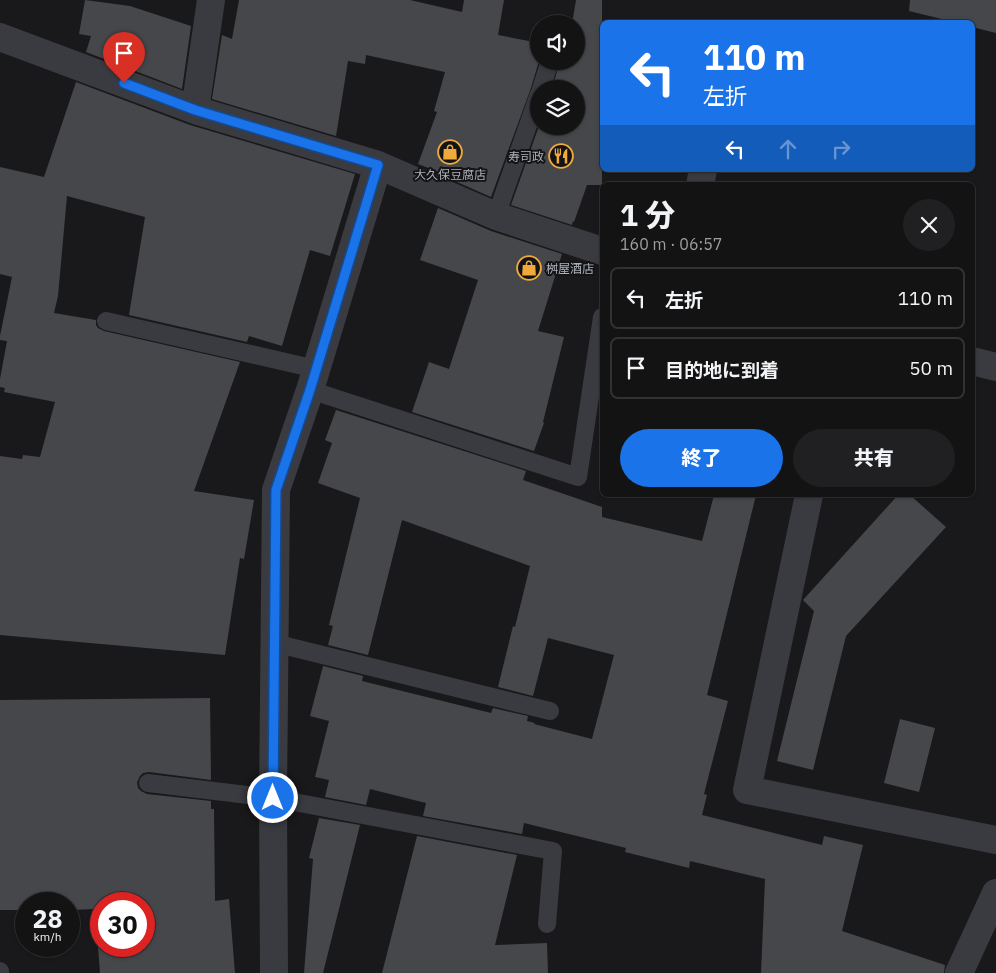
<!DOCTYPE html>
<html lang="ja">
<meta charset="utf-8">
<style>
body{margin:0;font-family:"IBM Plex Sans","Noto Sans JP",sans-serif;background:#202022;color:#f1f3f6;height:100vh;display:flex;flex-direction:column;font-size:19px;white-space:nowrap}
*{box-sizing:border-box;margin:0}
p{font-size:16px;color:#9d9ea0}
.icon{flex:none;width:28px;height:28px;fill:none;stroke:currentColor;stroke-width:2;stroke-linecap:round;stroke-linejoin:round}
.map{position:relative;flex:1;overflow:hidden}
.details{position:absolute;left:600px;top:182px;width:375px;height:315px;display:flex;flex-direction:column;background:#131314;border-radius:8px;box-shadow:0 1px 4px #0004,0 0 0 1px #323234}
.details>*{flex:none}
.banner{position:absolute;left:600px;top:20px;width:375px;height:152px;border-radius:8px;box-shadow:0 1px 4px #0004,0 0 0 1px #323234;background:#1a73e8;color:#fff;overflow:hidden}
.controls{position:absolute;left:530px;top:15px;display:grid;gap:10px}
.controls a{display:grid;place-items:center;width:55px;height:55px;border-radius:50%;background:#131314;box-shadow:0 1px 4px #0004,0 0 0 1px #323234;font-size:25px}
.speed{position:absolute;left:15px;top:892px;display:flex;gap:10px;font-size:25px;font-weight:700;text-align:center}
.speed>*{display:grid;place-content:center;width:65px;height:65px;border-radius:50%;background:#131314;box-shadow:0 1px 4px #0004,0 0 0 1px #323234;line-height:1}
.speed small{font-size:12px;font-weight:400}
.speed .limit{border:8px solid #d22;background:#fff;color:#111}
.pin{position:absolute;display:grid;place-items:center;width:42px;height:42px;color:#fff;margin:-51px -21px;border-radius:50% 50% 50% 0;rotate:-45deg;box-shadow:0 0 5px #0007}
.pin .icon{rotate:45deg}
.me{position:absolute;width:55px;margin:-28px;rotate:0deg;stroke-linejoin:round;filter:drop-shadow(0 0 4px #0008)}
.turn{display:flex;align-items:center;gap:18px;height:105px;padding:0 20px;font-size:22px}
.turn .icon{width:65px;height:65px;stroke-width:2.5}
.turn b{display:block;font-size:35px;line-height:42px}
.lanes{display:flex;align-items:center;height:48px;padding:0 20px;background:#0003;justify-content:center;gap:25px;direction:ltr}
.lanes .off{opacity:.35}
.round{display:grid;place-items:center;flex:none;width:52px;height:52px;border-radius:26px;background:#202022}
.headline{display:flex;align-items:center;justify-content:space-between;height:85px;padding:0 20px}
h1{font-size:30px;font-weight:800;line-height:38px}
.button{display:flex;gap:10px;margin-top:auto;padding:10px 20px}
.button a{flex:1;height:58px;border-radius:30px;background:#1a73e8;color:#fff;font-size:20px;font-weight:800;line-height:58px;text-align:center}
.button a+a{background:#202022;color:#f1f3f6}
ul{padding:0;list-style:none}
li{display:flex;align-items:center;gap:15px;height:62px;margin:0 10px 8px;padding:0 10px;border:2px solid #323234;border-radius:8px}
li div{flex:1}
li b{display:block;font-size:19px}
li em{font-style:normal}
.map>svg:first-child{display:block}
.building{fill:#46474b;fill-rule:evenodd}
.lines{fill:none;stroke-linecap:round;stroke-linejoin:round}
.service{stroke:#3a3b40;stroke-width:18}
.minor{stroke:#3a3b40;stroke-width:28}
.route-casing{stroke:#114b97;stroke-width:12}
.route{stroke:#1a73e8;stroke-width:9}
.labels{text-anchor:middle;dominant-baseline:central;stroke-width:4;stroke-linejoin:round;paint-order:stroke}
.poi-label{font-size:12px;fill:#acb1bb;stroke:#141416;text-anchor:end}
</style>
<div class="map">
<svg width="996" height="973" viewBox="0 0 996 973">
<rect width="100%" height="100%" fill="#19191b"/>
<!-- building -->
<path class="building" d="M 85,0 L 130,6 L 191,26 L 182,89 L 86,52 L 91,36 L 79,34 Z
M 239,0 L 410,0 L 462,12 L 464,0 L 504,0 L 498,35 L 539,43 L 539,61 L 531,88 L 491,197 L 448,178 L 449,176 L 418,164 L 437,112 L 434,111 L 445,72 L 366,55 L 365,64 L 348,61 L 336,136 L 212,99 L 222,35 L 232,39 Z
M 576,0 L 602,0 L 602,185 L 587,185 L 574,222 L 573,221 L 572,225 L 511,205 L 539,126 L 576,126 L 576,89 L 552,89 L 560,61 L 576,61 L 576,24 L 572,24 Z
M 910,0 L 996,0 L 996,33 L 972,27 L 972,22 L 954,22 L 909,11 Z
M 76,82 L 190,125 L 355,174 L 330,256 L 310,250 L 282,346 L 249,336 L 247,342 L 129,315 L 145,217 L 67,196 L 58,296 L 54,313 L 96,320 L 96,325 L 98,328 L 104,331 L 240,362 L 194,491 L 254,500 L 244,559 L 240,558 L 225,655 L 0,635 L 0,456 L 22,459 L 23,455 L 40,457 L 55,402 L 4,392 L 5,388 L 0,387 L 0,379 L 7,341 L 0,340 L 0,336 L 12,277 L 0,274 L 0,167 L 44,177 Z
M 438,208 L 491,231 L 562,254 L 538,331 L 564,337 L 543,422 L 544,423 L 534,451 L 412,412 L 429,362 L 449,369 L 478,280 L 420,260 Z
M 336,410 L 526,471 L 523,480 L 602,507 L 602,517 L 702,541 L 714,495 L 756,495 L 707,695 L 728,701 L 704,794 L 707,795 L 702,815 L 822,845 L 824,836 L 863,845 L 842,931 L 945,965 L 944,973 L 761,973 L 765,879 L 690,861 L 689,868 L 625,852 L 626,848 L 524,823 L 522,834 L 423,816 L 426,803 L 370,789 L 366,805 L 325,797 L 329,780 L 315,777 L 329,721 L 310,716 L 323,666 L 363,676 L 362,681 L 491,713 L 493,708 L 528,716 L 527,721 L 535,723 L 534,724 L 592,739 L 614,655 L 548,638 L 533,696 L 498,687 L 513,626 L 515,627 L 530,566 L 402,520 L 368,655 L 328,645 L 333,626 L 329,625 L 360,498 L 318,483 L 332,443 L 325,440 Z
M 898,495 L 910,495 L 946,527 L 846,636 L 813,770 L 777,761 L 814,611 L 803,600 Z
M 210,698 L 211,780 L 149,772 L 143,773 L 140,776 L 137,782 L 138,788 L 141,791 L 147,794 L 211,801 L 211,809 L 214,809 L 215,901 L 229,899 L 235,973 L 100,973 L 95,909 L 69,910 L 69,904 L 26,904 L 26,910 L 0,910 L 0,700 ZM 101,904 L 144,904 L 144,946 L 101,946 Z
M 900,719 L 935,728 L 919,792 L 884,783 Z
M 319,818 L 360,825 L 323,973 L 304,973 L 313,859 L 309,858 Z
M 417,836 L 517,855 L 495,945 L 547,943 L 548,973 L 382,973 Z"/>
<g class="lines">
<!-- service -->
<path class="service" d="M 541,89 L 550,61
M 496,216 L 539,94
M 106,321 L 316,369
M 310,390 L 578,477 L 602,317
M 274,643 L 550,711
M 148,783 L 273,798 L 553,851 L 547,924
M 0,971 L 0,973"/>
<!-- minor -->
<path class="minor" d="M 0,37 L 195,110 L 378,165 L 496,216 L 602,251
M 195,110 L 211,0
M 700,185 L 703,170
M 972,361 L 996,367
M 809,495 L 747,790 L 996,840
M 274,973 L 273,798 L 276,490 L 310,390 L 378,165
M 959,973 L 996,893"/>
</g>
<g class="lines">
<!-- route casing -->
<g class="route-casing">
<path id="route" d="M 124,83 L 195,110 L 378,165 L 310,390 L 276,490 L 273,798"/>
</g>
<!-- route -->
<use href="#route" class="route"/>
</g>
<!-- icons -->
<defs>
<g id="shop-ring" transform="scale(1.25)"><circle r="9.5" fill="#141416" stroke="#f0aa3c" stroke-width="1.5"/><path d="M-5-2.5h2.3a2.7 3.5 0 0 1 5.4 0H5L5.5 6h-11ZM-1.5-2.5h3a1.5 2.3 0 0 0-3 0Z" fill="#f0aa3c"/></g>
<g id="restaurant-ring" transform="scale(1.25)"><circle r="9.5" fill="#141416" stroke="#f0aa3c" stroke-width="1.5"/><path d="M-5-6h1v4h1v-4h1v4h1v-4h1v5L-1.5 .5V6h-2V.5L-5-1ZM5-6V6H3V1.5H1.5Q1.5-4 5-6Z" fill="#f0aa3c"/></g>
</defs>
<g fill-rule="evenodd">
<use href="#shop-ring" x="450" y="152"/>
<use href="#restaurant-ring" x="561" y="156"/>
<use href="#shop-ring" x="529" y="268"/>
</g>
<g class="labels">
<!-- poi labels -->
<g class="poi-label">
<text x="544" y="156">寿司政</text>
<text x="450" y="174" text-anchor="middle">大久保豆腐店</text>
<text x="546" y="268" text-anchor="start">桝屋酒店</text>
</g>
</g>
</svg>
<div class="controls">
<a><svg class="icon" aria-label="sound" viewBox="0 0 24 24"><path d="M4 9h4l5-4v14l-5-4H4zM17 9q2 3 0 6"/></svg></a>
<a><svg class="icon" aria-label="layers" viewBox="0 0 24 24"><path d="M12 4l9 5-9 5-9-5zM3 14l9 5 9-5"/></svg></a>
</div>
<div class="speed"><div>28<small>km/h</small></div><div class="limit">30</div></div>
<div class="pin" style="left:124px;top:83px;background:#d93025"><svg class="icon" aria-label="arrive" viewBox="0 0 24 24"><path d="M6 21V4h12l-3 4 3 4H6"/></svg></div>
<svg class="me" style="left:273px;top:798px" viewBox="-20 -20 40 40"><circle r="17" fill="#1a73e8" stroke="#fff" stroke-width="3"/><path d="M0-11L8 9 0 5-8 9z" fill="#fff"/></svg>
<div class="banner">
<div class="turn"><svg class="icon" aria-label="left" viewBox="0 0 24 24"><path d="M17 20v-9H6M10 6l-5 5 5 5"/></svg><div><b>110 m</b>左折</div></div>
<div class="lanes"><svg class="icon" aria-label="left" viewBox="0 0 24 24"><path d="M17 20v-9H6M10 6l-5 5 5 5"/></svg><svg class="icon off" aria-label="ahead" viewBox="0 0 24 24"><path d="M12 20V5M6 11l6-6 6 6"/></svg><svg class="icon off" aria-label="right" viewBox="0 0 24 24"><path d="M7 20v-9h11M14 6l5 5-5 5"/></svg></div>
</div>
<section class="details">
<div class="headline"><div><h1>1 分</h1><p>160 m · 06:57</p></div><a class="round"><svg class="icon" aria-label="close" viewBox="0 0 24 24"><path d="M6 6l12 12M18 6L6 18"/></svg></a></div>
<ul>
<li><svg class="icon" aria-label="left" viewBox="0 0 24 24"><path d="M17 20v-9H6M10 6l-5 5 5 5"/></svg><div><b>左折</b></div><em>110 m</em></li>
<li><svg class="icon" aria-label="arrive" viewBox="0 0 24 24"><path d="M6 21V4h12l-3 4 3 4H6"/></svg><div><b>目的地に到着</b></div><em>50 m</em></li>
</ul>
<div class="button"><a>終了</a><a>共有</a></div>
</section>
</div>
